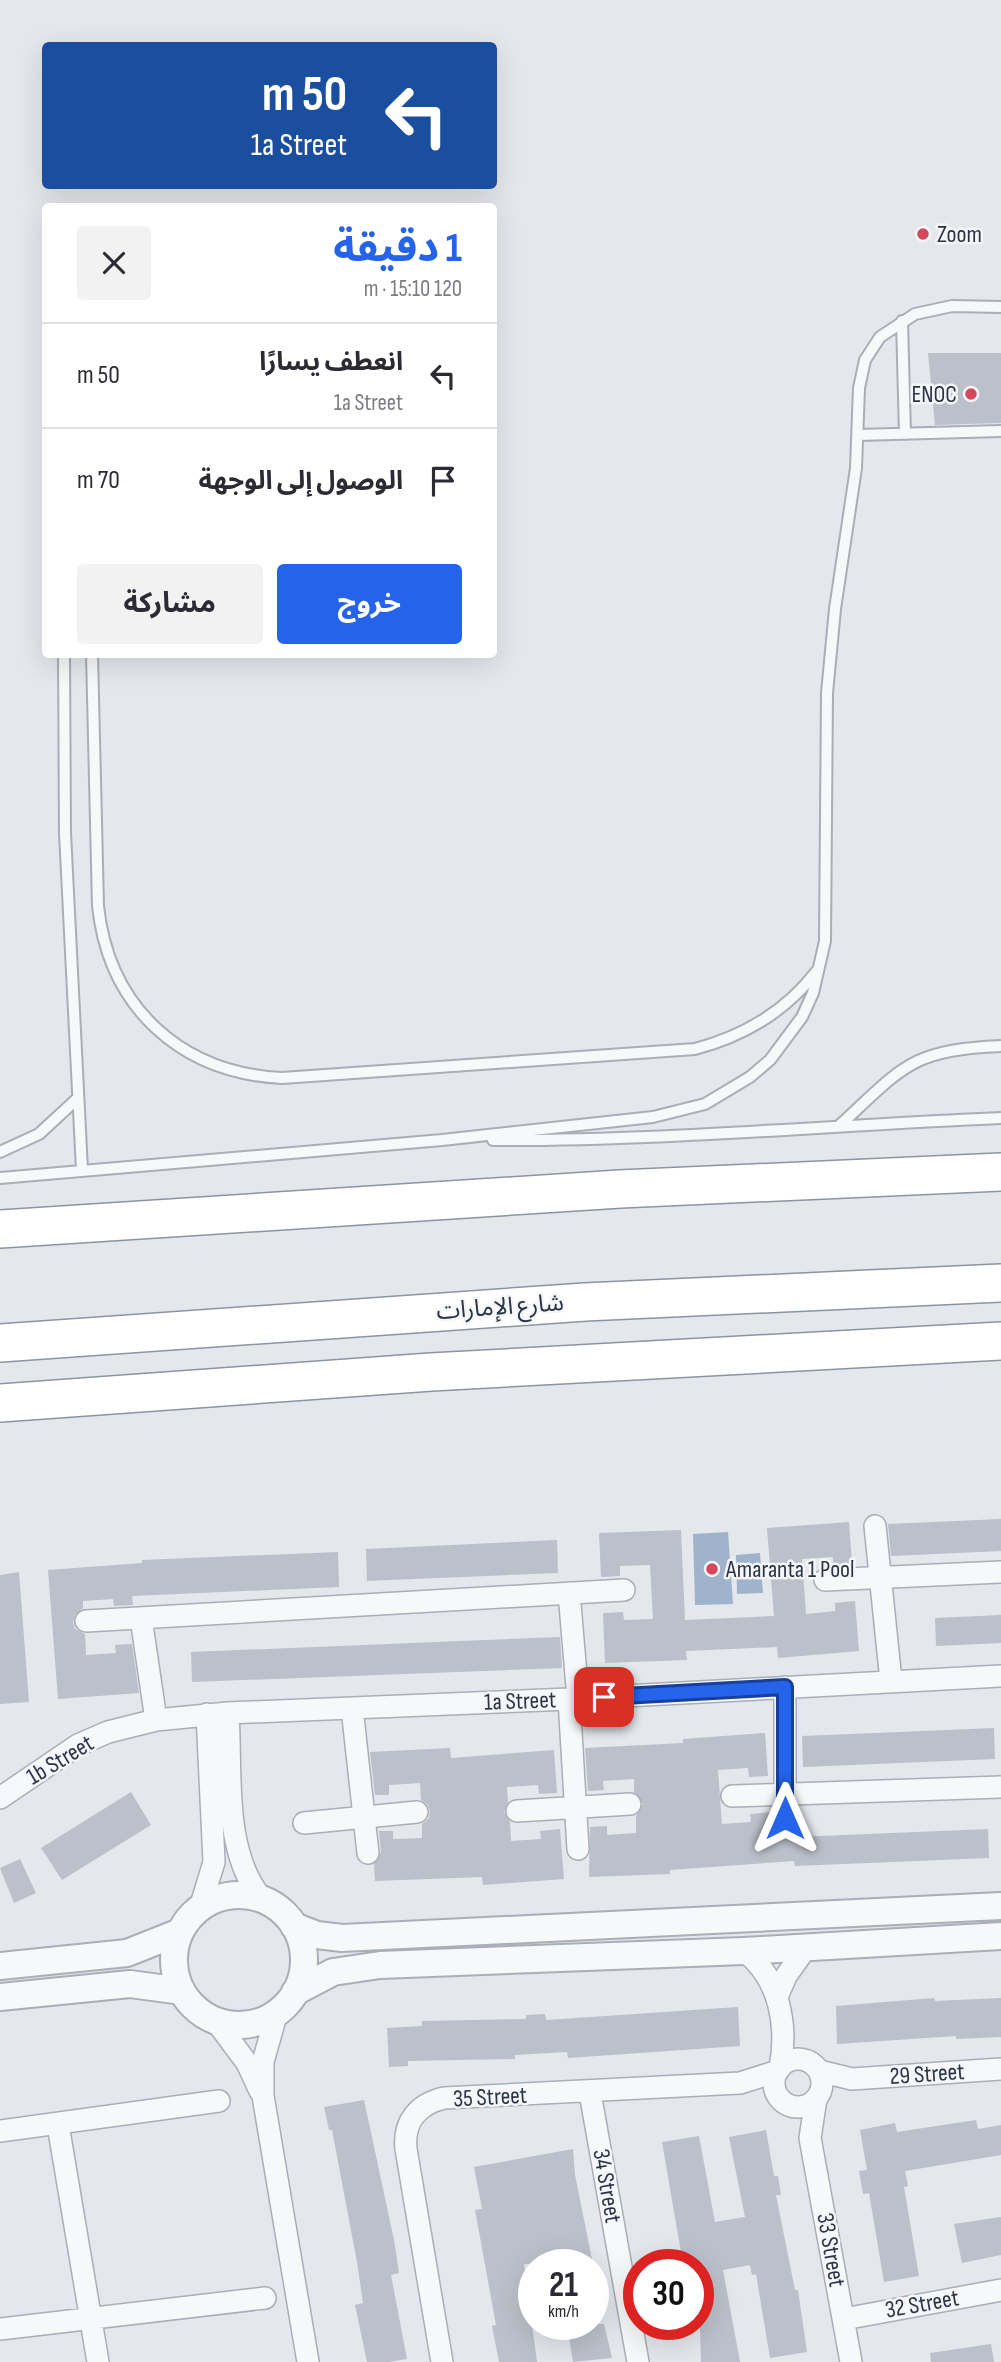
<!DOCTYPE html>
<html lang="ar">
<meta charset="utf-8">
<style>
body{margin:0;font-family:"Sofia Sans Condensed","Noto Sans Arabic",sans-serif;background:#f2f2f3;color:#2b2b33;direction:rtl;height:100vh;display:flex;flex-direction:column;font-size:26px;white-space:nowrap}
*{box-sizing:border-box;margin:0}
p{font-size:23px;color:#7c7c81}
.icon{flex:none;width:38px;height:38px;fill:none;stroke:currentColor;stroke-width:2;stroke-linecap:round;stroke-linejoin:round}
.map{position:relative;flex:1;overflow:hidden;direction:ltr}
.panel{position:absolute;left:42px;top:203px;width:455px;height:455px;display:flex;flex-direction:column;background:#fff;border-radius:7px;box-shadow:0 7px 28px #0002;direction:rtl}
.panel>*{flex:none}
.guide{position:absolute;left:42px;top:42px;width:455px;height:147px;border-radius:7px;box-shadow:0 7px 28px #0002;direction:rtl;background:#1a4fa0;color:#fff;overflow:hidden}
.speed{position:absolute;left:518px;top:2249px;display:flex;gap:14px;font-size:35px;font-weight:700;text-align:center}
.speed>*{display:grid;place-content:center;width:91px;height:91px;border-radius:50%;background:#fff;box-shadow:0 7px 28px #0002;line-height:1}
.speed small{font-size:18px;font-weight:400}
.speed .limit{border:10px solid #d22;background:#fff;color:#111}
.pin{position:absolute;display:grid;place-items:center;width:60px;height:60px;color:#fff;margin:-30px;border-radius:14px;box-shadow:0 4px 10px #0006}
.me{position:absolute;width:77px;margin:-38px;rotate:0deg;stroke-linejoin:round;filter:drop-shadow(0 0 5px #0008)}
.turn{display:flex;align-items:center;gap:24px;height:147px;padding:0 35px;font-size:32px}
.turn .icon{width:91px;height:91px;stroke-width:2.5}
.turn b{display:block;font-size:49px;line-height:60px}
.round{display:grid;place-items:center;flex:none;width:74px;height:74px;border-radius:7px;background:#f2f2f3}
.head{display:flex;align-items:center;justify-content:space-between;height:119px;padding:0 35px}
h1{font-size:42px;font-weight:700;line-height:52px;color:#2563eb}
.action{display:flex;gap:14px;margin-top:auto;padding:14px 35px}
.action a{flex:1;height:80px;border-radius:7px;background:#2563eb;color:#fff;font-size:28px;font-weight:700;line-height:80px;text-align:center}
.action a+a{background:#f2f2f3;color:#2b2b33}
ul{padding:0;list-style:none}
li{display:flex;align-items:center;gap:21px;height:105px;padding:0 35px;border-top:2px solid #e1e1e2}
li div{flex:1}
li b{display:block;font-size:26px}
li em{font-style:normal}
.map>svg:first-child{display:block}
.water{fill:#9fb4cc}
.building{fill:#bbc0ca}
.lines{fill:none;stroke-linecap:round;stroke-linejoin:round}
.service-casing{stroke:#a9aeb7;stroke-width:14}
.minor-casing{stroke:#a9aeb7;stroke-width:24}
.tertiary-casing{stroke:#a9aeb7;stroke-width:30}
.motorway-casing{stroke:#8b94a3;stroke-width:40}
.service{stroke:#f7f8fa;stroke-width:10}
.minor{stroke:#f7f8fa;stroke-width:21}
.tertiary{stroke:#f7f8fa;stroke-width:26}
.motorway{stroke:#fff;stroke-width:37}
.route-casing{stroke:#184099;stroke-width:18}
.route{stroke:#2563eb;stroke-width:12}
.poi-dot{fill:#d1495b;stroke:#f4f6f9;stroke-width:2.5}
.labels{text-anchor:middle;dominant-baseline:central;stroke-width:5;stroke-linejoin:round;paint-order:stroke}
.poi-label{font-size:24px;fill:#2b3445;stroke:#f4f6f9;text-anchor:start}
.street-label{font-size:24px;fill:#2b3445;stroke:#f4f6f9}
</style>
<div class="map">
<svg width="1001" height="2362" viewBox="0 0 1001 2362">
<rect width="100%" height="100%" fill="#e4e7ec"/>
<!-- water -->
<path class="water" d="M 728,1532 L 733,1604 L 695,1605 L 693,1534 Z
M 760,1553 L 763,1593 L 737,1594 L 736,1555 Z"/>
<!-- building -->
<path class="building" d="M 928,353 L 1001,353 L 1001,423 L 935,425 Z
M 1001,1519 L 1001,1551 L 891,1556 L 888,1524 Z
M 849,1522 L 852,1565 L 833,1566 L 833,1557 L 802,1559 L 806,1614 L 835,1611 L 835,1603 L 855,1601 L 859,1651 L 778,1658 L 777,1647 L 686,1651 L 687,1660 L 605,1663 L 603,1613 L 623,1612 L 624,1620 L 653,1619 L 650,1565 L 620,1566 L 620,1576 L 601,1577 L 599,1533 L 681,1530 L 685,1620 L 774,1616 L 767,1528 Z
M 557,1540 L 558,1573 L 367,1581 L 366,1549 Z
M 338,1552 L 339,1587 L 132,1596 L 133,1605 L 114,1606 L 113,1599 L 83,1601 L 83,1608 L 75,1615 L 73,1622 L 75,1629 L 85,1634 L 86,1655 L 116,1653 L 115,1645 L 132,1644 L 139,1693 L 58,1699 L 48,1570 L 142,1563 L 142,1560 Z
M 19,1572 L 29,1702 L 0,1704 L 0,1575 Z
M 1001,1615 L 1001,1643 L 936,1646 L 935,1618 Z
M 560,1637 L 562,1668 L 192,1682 L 191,1652 Z
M 994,1728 L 995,1759 L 803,1767 L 802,1736 Z
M 765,1733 L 768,1776 L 749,1777 L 748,1768 L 718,1770 L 722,1824 L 751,1822 L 750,1814 L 771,1812 L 773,1838 L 988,1829 L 989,1858 L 795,1866 L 794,1861 L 670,1870 L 670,1874 L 589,1877 L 590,1827 L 607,1826 L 607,1835 L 636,1833 L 636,1816 L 643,1804 L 634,1792 L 634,1779 L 603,1781 L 604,1790 L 588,1791 L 585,1748 L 683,1743 L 683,1739 Z
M 450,1748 L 451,1758 L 554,1750 L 557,1793 L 539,1794 L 538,1785 L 507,1787 L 508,1802 L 504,1812 L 510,1822 L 511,1841 L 541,1839 L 540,1831 L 560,1829 L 564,1879 L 483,1885 L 482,1877 L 375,1881 L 374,1864 L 381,1852 L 379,1831 L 393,1831 L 393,1839 L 422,1838 L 422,1824 L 429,1818 L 430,1811 L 427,1804 L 421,1800 L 420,1783 L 389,1785 L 389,1795 L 375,1795 L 370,1752 Z
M 131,1792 L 151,1825 L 62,1880 L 41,1848 Z
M 20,1859 L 36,1893 L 14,1903 L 0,1868 Z
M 934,1998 L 935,2001 L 1001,1998 L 1001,2037 L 956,2039 L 956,2036 L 837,2044 L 836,2006 Z
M 738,2007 L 740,2046 L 568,2058 L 567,2052 L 515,2055 L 515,2059 L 408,2061 L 408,2066 L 389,2067 L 387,2028 L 422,2026 L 422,2021 L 526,2019 L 526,2015 L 545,2014 L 546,2020 Z
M 364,2100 L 394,2240 L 399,2273 L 391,2275 L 407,2359 L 388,2362 L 367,2362 L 355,2305 L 363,2303 L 357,2262 L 332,2130 L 329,2130 L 324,2107 Z
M 976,2120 L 978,2129 L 1001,2125 L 1001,2155 L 905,2171 L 908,2186 L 904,2187 L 919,2276 L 884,2282 L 869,2193 L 863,2194 L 859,2171 L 867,2170 L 860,2130 L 895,2123 L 897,2132 Z
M 766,2130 L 774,2176 L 778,2176 L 781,2195 L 776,2195 L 795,2290 L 798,2290 L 807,2352 L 770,2358 L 756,2274 L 752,2275 L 750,2265 L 723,2270 L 740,2362 L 701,2362 L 698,2264 L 683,2264 L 662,2142 L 699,2136 L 715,2222 L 745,2217 L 729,2137 Z
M 573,2149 L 575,2175 L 593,2264 L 524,2264 L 537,2362 L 499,2362 L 492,2326 L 496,2325 L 475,2210 L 482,2209 L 474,2167 Z
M 1001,2217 L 1001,2255 L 962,2263 L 954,2224 Z
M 567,2324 L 604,2324 L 612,2358 L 573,2362 Z
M 991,2344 L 994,2362 L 931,2362 L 930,2353 Z"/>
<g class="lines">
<!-- service casing -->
<g class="service-casing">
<path id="service" d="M 902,321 L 905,434
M 858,435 L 1001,431
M 64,654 L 65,833 L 82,1170
M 92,654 L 98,906 C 109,1008 181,1073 282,1078 L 695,1049 C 744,1036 785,1012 816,972
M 840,1125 C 904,1066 911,1050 1001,1046
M 493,1140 C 663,1141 832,1125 1001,1118
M 0,1152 L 39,1134 L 78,1098
M 0,1178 L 442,1140 L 653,1117 L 705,1104 L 750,1077 L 770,1060 L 802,1017 L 813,993 L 825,941 L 827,693 L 835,609 L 856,468 L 859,388 L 865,360 L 880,337 L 915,314 L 952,306 L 1001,307"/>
</g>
<!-- minor casing -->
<g class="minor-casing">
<path id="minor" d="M 875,1526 L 891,1681
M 825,1580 L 1001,1572
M 569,1593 L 578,1698
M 141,1618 L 156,1720
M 86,1621 L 624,1590
M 569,1699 L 578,1849
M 352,1708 L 368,1853
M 228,1713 C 232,1772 222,1853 263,1900
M 732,1796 L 1001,1787
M 0,1798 L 78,1745 L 108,1732 L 156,1720 L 228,1713 L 569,1699 L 1001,1676
M 517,1811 L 630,1804
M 785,1818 L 785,1687
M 304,1823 L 417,1812
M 200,1908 L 214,1862 L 207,1714
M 744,1951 C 780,1978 788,2026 780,2068
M 777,1997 L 786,1976 L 806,1948
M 277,2012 L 263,2062 L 263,2096 L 308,2362
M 215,2020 L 247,2063 L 260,2091
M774 2083a24 24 0 1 1 48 0a24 24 0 1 1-48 0Z
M 819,2071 L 852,2079 L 1001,2069
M 590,2093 L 638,2362
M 816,2099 L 810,2138 L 851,2362
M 58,2125 L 98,2362
M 0,2131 L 219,2101
M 844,2319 L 1001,2290
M 0,2329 L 265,2298
M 442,2362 L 406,2149 C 403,2122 418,2104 444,2098 L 740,2083 L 778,2071"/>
</g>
<!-- tertiary casing -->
<g class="tertiary-casing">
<path id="tertiary" d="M174 1960a65 65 0 1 1 130 0a65 65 0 1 1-130 0Z
M 294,1926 L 317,1935 L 342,1938 L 1001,1906
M 0,1966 L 127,1953 L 180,1932
M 295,1992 L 333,1972 L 380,1965 L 744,1951 L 1001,1936
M 0,1997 L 130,1984 L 182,1991"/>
</g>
<!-- motorway casing -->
<g class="motorway-casing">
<path id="motorway" d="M 0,1229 L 620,1189 L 1001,1172
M 0,1343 L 585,1302 L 1001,1283
M 0,1403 L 431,1372 L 1001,1341"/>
</g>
<!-- service -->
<use href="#service" class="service"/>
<!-- minor -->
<use href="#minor" class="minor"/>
<!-- tertiary -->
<use href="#tertiary" class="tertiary"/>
<!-- motorway -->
<use href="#motorway" class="motorway"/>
</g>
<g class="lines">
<!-- route casing -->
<g class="route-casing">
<path id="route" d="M 604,1697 L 785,1687 L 785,1818"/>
</g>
<!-- route -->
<use href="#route" class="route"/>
</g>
<!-- markers -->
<g class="poi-dot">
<circle cx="923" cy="234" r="7"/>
<circle cx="971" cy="394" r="7"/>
<circle cx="712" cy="1569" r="7"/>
</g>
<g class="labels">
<!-- poi labels -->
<g class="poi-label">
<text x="937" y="234">Zoom</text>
<text x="957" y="394" text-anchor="end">ENOC</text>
<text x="726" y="1569">Amaranta 1 Pool</text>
</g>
<!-- street labels -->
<g class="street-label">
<text transform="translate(500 1307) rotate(-4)">شارع الإمارات</text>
<text transform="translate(520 1701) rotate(-2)">1a Street</text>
<text transform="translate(60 1760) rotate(-31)">1b Street</text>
<text transform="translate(927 2074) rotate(-4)">29 Street</text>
<text transform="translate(490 2097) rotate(-3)">35 Street</text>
<text transform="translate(607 2186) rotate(80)">34 Street</text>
<text transform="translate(831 2250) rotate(80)">33 Street</text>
<text transform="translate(922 2304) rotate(-10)">32 Street</text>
</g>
</g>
</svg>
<div class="speed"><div>21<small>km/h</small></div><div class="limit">30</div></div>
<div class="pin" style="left:604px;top:1697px;background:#d93025"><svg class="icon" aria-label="arrive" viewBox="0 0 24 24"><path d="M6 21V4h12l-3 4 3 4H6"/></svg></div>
<svg class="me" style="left:785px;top:1818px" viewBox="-20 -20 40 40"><path d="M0-17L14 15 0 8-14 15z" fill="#2563eb" stroke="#fff" stroke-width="4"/></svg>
<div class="guide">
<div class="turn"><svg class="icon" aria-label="left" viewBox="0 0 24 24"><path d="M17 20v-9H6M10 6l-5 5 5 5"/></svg><div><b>50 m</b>1a Street</div></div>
</div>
<section class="panel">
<div class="head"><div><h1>1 دقيقة</h1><p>120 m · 15:10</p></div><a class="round"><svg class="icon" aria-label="close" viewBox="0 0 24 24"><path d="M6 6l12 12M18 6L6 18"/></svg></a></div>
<ul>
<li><svg class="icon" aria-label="left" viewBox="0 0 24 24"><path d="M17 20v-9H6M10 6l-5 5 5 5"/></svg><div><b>انعطف يسارًا</b><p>1a Street</p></div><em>50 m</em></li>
<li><svg class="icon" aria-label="arrive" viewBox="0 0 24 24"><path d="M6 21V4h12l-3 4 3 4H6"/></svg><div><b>الوصول إلى الوجهة</b></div><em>70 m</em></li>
</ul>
<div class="action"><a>خروج</a><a>مشاركة</a></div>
</section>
</div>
